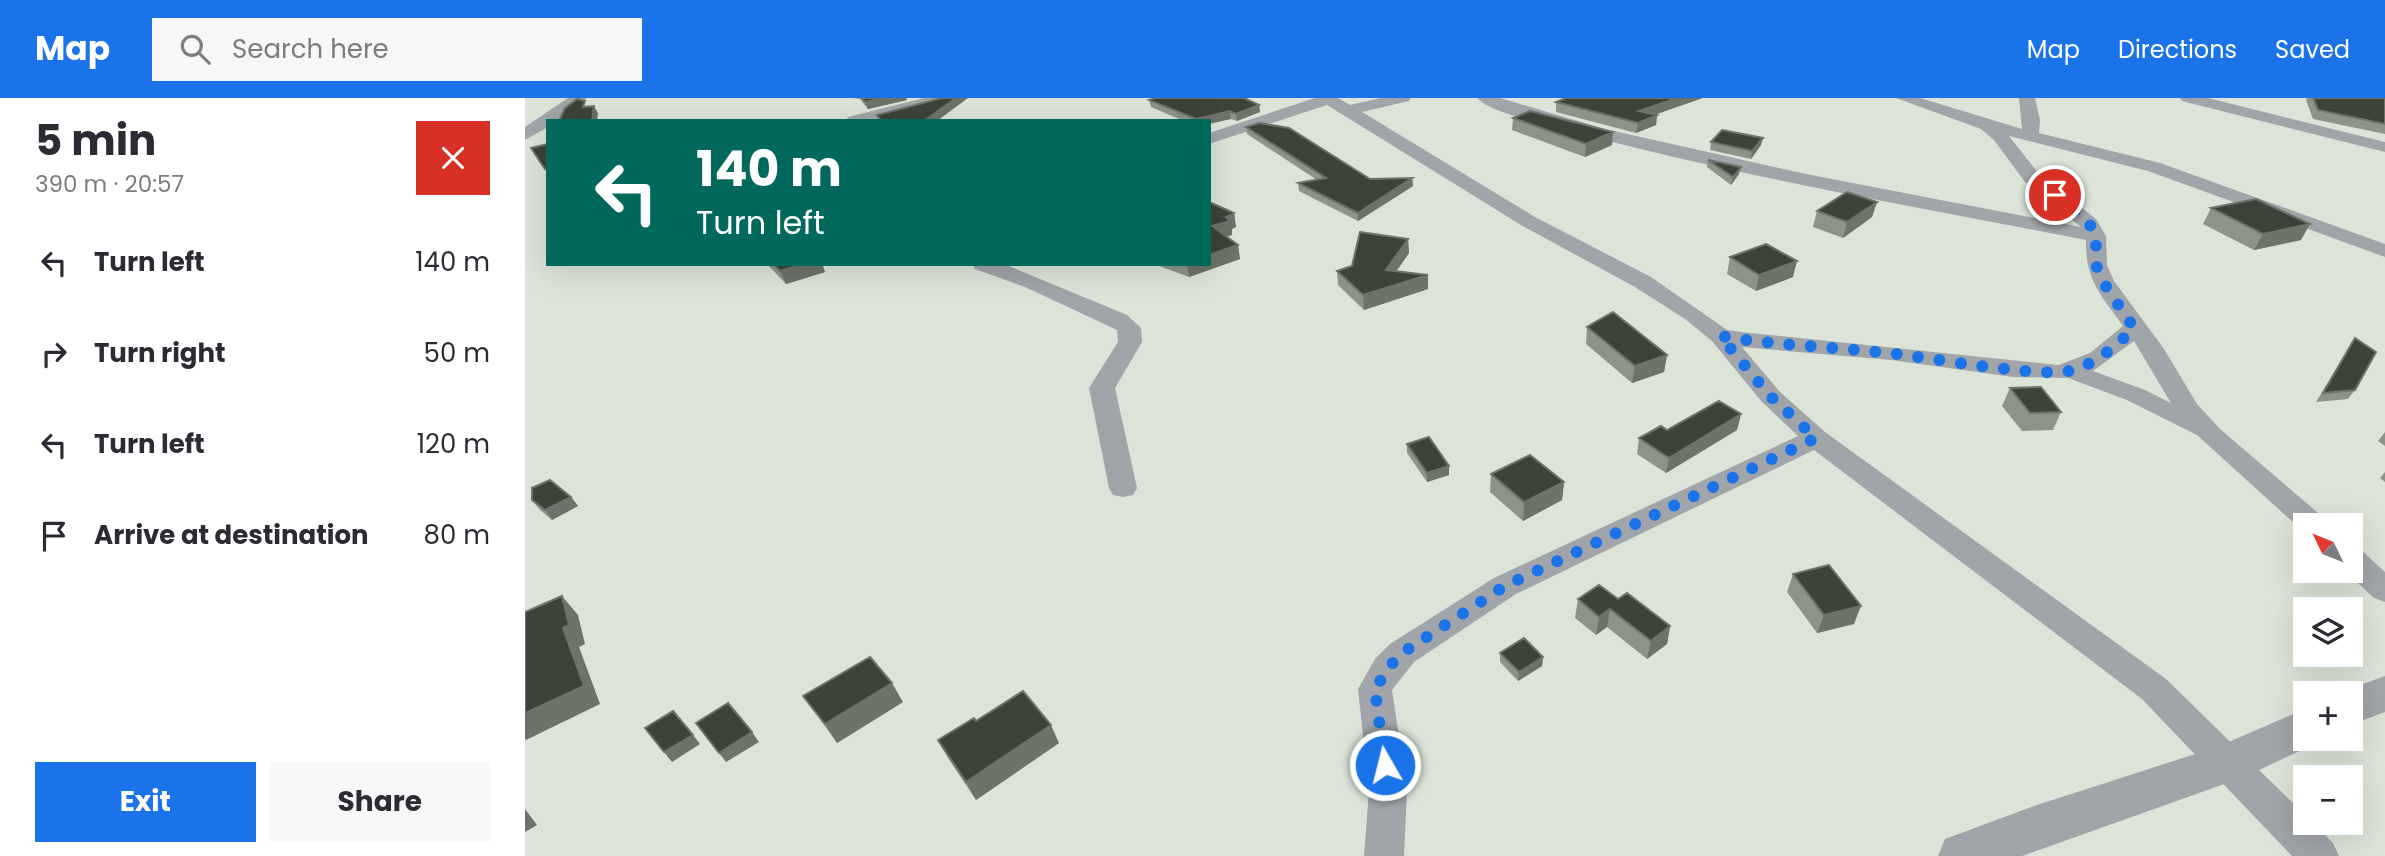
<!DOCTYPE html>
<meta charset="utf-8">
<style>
body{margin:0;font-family:Poppins,sans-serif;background:#f7f7f7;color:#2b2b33;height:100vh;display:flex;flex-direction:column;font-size:26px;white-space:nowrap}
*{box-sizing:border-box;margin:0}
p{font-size:23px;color:#7c7c81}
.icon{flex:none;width:38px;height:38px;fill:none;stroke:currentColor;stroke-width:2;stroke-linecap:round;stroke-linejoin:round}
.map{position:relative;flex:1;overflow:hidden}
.details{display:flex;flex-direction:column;background:#fff;width:525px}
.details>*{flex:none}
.hud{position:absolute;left:21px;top:21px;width:665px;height:147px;border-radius:0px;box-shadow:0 7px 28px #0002;background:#00695c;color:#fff;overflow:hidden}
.needle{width:46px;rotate:313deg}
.controls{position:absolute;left:1768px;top:415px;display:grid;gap:14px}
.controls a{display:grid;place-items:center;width:70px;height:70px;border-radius:0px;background:#fff;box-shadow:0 7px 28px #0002;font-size:35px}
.pin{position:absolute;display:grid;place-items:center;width:60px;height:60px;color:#fff;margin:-30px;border:4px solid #fff;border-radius:50%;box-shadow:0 2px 7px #0007}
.me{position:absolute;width:77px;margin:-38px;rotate:352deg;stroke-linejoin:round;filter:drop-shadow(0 0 5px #0008)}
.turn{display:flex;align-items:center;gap:24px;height:147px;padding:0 35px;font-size:32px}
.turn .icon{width:91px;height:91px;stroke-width:2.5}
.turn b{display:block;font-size:49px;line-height:60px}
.round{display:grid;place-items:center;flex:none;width:74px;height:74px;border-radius:0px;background:#f7f7f7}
.summary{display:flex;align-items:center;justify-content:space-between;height:119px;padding:0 35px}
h1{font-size:42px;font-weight:700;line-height:52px}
.action{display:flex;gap:14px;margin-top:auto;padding:14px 35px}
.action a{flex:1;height:80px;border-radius:0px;background:#1a73e8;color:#fff;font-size:28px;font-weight:700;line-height:80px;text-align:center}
.action a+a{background:#f7f7f7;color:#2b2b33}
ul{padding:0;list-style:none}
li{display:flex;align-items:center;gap:21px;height:91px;padding:0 35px}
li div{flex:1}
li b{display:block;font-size:26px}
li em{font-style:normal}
header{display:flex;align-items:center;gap:42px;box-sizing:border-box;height:98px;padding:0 35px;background:#1a73e8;color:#fff}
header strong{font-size:33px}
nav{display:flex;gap:38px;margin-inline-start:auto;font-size:24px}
.search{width:490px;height:63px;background:#f7f7f7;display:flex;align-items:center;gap:18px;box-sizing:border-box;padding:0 24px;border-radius:0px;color:#7c7c81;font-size:26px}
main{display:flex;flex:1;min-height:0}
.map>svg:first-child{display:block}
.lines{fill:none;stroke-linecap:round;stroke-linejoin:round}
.minor{fill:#a1a4a9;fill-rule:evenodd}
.tertiary{fill:#a1a4a9;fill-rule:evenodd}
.wall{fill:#8c9488}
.shaded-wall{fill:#6d7369}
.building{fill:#3d4339;stroke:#6d7369;stroke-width:2}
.route{stroke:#1a73e8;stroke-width:12;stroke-dasharray:0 21.6}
</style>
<header>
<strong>Map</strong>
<div class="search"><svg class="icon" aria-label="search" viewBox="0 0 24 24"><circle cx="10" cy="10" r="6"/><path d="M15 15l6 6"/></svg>Search here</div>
<nav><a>Map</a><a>Directions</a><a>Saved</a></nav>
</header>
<main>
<section class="details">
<div class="summary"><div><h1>5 min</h1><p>390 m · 20:57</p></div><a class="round" style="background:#d93025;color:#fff"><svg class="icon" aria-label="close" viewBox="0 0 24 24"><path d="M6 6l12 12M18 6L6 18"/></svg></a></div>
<ul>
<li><svg class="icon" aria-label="left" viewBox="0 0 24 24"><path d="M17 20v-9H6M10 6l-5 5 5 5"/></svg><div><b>Turn left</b></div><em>140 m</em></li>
<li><svg class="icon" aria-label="right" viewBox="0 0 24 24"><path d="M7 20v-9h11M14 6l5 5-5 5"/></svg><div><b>Turn right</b></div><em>50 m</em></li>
<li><svg class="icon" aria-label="left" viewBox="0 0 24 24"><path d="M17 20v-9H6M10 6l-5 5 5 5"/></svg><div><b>Turn left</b></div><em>120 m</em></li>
<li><svg class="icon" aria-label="arrive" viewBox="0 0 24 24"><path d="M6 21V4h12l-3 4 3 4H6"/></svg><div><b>Arrive at destination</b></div><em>80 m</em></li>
</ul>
<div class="action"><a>Exit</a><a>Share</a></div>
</section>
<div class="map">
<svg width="1860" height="758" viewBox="0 0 1860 758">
<rect width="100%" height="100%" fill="#dce4d8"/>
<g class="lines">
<!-- minor -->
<path class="minor" d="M 43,0 L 62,0 L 32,23 L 23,23 L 23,29 L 0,42 L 0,29 Z
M 399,0 L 426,0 L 424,3 L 350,23 L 321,23 L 323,19 Z
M 790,0 L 813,0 L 825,7 L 856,0 L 886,0 L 884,3 L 837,14 L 1010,119 L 1126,179 L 1202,232 L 1216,234 L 1534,267 L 1565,255 L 1598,228 C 1576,197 1560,182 1561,142 C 1387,108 1212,78 1041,32 C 1019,25 967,16 952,0 L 975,0 L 1080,31 L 1281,76 L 1556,129 L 1500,84 L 1469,42 L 1456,31 L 1371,0 L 1395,0 L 1497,31 L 1494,0 L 1510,0 L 1515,22 L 1514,35 L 1635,65 L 1860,146 L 1860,159 L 1623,73 L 1484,38 L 1514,76 L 1571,121 L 1581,138 L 1582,167 L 1589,183 L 1639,251 L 1672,306 L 1695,331 L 1799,420 L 1804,427 L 1780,427 L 1780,435 L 1672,337 L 1602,302 L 1543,280 L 1488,279 L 1366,262 L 1217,249 L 1255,294 L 1300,334 L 1641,581 L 1780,717 L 1780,724 L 1787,724 L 1808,745 L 1814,758 L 1767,758 L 1617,601 L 1289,352 L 991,496 L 889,564 L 867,592 L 882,692 L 879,758 L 839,758 L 844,692 L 833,591 L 850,561 L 865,546 L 969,480 L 1273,338 L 1237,304 L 1187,243 L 1160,221 L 1110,189 L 996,127 L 802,7 L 684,46 L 684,35 ZM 1609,243 L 1646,305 L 1620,292 L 1568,273 Z
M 1655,0 L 1683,0 L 1860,44 L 1860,54 L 1657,3 Z
M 448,166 L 479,166 L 602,217 L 616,230 L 617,244 L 590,290 L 612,390 L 608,397 L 598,399 L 588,397 L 584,390 L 564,290 L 593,244 L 592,232 L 500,189 L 450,171 Z
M 1825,449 L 1836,452 L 1860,474 L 1860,504 L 1849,500 L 1819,472 L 1825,472 Z"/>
<!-- tertiary -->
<path class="tertiary" d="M 1860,578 L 1860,614 L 1825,627 L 1825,595 L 1813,595 Z
M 1780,611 L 1780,640 L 1797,640 L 1796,643 L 1719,679 L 1497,758 L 1413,758 L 1420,741 L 1512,707 L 1692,649 Z"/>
</g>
<!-- wall -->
<path class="wall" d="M 328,0 L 381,0 L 382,2 L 343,11 L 335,1 Z
M 1782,0 L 1860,0 L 1860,36 L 1788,21 L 1781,2 Z
M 624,2 L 734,7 L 735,14 L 712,23 L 706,21 L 684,23 L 659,23 L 626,9 Z
M 1031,4 L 1132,17 L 1131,27 L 1111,35 L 1031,14 Z
M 988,20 L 1088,34 L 1087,47 L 1060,59 L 987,32 Z
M 721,29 L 845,81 L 887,80 L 888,88 L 833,123 L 774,93 L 773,85 L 792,82 L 722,36 Z
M 1186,44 L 1236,47 L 1226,61 L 1185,52 Z
M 1183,62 L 1214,76 L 1206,87 L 1182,69 Z
M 1352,104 L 1347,119 L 1318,140 L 1288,129 L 1292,113 Z
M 1686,110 L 1776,142 L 1729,152 L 1678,126 Z
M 709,115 L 711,129 L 707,131 L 707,137 L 701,139 L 713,147 L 715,161 L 664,179 L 629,166 L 684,166 Z
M 883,141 L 884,155 L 871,173 L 903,177 L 903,191 L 839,212 L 813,187 L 812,173 L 827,168 Z
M 1205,159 L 1268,179 L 1231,193 L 1202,176 Z
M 242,166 L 297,166 L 300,174 L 261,186 Z
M 1062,229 L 1142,257 L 1139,274 L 1107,285 L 1061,246 Z
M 1830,240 L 1830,292 L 1823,301 L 1791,304 Z
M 1485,290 L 1536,314 L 1528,332 L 1497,333 L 1477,308 Z
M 1216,316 L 1212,332 L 1141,375 L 1112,356 L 1114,340 L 1142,332 Z
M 1860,334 L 1860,348 L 1853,343 Z
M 882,346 L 924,368 L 924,377 L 902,384 L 882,355 Z
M 1860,374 L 1860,384 L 1855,380 Z
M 966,376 L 1039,384 L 1037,402 L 998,423 L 965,394 Z
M 46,399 L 53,408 L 27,422 L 15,412 L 7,402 Z
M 1268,476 L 1329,526 L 1292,535 L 1262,494 Z
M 1053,501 L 1093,501 L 1145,528 L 1142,546 L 1122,561 L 1082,529 L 1071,537 L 1050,520 Z
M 975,555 L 1018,559 L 1017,568 L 993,583 L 975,564 Z
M 278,598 L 378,604 L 312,645 Z
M 451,623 L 534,645 L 451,702 L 423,660 L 413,642 Z"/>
<!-- shaded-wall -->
<path class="shaded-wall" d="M 357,0 L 381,0 L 382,2 L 343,11 L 340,4 Z
M 431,0 L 443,0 L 412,23 L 399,23 Z
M 1152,0 L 1178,0 L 1112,23 L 1114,13 Z
M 734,7 L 735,14 L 712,23 L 711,16 Z
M 69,8 L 73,15 L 72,23 L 67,23 Z
M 705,13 L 706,21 L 684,26 L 684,23 L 671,23 L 671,21 Z
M 1132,17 L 1131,27 L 1111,35 L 1113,25 Z
M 1088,34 L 1087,47 L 1060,59 L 1061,46 Z
M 1238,40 L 1236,47 L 1226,61 L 1227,53 Z
M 1216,69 L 1214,76 L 1206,87 L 1208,79 Z
M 887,80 L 888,88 L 833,123 L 833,115 Z
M 1352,104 L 1347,119 L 1318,140 L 1322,124 Z
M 709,115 L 711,129 L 707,131 L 707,137 L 689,142 L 687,128 L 701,119 Z
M 1785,126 L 1776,142 L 1729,152 L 1738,136 Z
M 883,141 L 884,155 L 862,187 L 861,172 Z
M 713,147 L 715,161 L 664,179 L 662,166 L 684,166 L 684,157 Z
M 1272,163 L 1268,179 L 1231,193 L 1234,177 Z
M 278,166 L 297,166 L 300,174 L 261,186 L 255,173 Z
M 903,177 L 903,191 L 839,212 L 838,197 Z
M 1142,257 L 1139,274 L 1107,285 L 1110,268 Z
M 1216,316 L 1212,332 L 1141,375 L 1144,360 Z
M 924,368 L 924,377 L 902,384 L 902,375 Z
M 1039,384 L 1037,402 L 998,423 L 999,404 Z
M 46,399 L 53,408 L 27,422 L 20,412 Z
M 37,498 L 53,517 L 60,546 L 54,549 L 75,606 L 1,642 L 0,641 L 0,615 L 38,530 Z
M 1336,508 L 1329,526 L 1292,535 L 1299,517 Z
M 1085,511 L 1082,529 L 1071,537 L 1074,519 Z
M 1145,528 L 1142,546 L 1122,561 L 1126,543 Z
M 1018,559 L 1017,568 L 993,583 L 994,574 Z
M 367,585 L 378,604 L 312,645 L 300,626 Z
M 526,627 L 534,645 L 451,702 L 441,684 Z
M 227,634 L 234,644 L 201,664 L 194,655 Z
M 168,637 L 175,646 L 147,664 L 139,654 Z
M 0,711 L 12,727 L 0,734 Z"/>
<!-- building -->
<path class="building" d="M 337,0 L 357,0 L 340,4 Z
M 417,0 L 431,0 L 399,23 L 356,23 L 352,17 Z
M 631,0 L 719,0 L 734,7 L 711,16 L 705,13 L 671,21 L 624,2 Z
M 1041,0 L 1152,0 L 1114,13 L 1132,17 L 1113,25 L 1031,4 Z
M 1788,0 L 1860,0 L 1860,26 L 1793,12 Z
M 52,1 L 60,3 L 58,9 L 69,8 L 67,23 L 34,23 L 40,10 Z
M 1005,13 L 1088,34 L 1061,46 L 988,20 Z
M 734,25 L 764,30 L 845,81 L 887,80 L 833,115 L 773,85 L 801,80 L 721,29 Z
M 1197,32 L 1238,40 L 1227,53 L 1186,44 Z
M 23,46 L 23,71 L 20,71 L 6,50 Z
M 1183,62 L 1216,69 L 1208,79 Z
M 1322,94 L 1352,104 L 1322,124 L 1292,113 Z
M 1731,101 L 1785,126 L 1738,136 L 1686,110 Z
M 684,104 L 709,115 L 701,119 L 705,123 L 687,128 L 713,147 L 684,157 Z
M 835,134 L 883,141 L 861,172 L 903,177 L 838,197 L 812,173 L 827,168 Z
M 1241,146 L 1272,163 L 1234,177 L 1205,159 Z
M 248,166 L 278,166 L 255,173 Z
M 1088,214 L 1142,257 L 1110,268 L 1062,229 Z
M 1830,240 L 1851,254 L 1830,292 L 1798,295 Z
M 1516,289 L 1536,314 L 1505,315 L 1485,290 Z
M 1194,303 L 1216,316 L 1144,360 L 1114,340 L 1136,328 L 1142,332 Z
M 904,339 L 924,368 L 902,375 L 882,346 Z
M 1005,357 L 1039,384 L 999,404 L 966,376 Z
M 25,382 L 46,399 L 20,412 L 7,402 L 7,390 Z
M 1304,467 L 1336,508 L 1299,517 L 1268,476 Z
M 1074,487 L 1093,501 L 1102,495 L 1145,528 L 1126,543 L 1085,511 L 1074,519 L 1053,501 Z
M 37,498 L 44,527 L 38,530 L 59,588 L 0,615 L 0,514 Z
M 999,540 L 1018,559 L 994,574 L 975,555 Z
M 345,559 L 367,585 L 300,626 L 278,598 Z
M 498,593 L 526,627 L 441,684 L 413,642 L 449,620 L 451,623 Z
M 203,605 L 227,634 L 194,655 L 171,625 Z
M 148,613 L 168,637 L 139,654 L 120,630 Z"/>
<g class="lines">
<!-- route -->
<path class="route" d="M 860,667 L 850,592 L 862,571 L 877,555 L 980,488 L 1291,340 L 1246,299 L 1195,238 C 1254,248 1313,249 1372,256 C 1406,260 1522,281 1548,272 C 1572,265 1592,247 1609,230 L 1578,184 L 1571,167 L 1571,138 L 1564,125 L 1530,97"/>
</g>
</svg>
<div class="controls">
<a><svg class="needle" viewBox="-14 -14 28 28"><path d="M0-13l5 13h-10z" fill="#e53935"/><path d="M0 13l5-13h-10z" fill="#7c7c81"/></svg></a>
<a><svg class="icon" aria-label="layers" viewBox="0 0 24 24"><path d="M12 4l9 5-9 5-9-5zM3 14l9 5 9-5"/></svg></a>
<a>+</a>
<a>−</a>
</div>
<div class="pin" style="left:1530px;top:97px;background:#d93025"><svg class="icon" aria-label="arrive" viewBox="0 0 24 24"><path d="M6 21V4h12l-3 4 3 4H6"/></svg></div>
<svg class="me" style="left:860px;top:667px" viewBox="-20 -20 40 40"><circle r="17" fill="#1a73e8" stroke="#fff" stroke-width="3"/><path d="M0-11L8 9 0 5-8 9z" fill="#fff"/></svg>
<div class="hud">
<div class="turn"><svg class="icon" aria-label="left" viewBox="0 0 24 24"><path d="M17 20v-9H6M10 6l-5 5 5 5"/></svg><div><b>140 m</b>Turn left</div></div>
</div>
</div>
</main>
